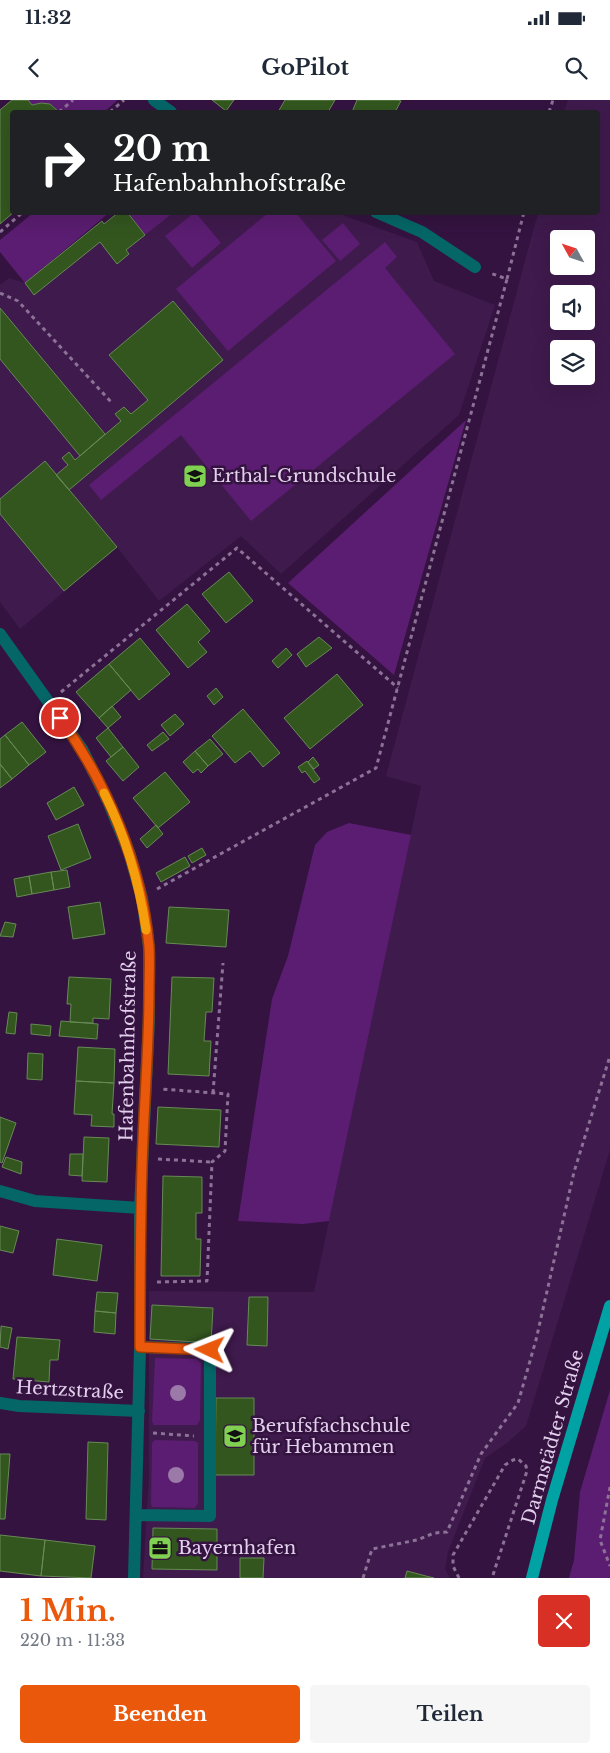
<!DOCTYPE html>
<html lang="de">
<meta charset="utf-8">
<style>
body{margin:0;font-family:"Libre Baskerville",serif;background:#f6f6f7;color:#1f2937;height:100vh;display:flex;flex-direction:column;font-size:19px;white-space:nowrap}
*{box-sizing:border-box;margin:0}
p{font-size:16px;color:#747a83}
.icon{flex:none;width:28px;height:28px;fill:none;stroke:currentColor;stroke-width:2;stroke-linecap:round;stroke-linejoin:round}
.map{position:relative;height:1478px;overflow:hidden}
.side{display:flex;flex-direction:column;background:#fff;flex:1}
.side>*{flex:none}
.banner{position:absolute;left:10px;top:10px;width:590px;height:105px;border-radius:5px;box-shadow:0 5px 20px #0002;background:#202124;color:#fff;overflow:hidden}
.needle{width:32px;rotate:310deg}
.tools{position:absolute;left:550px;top:130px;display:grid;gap:10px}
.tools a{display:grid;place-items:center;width:45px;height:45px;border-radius:5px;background:#fff;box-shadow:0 5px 20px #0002;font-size:25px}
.pin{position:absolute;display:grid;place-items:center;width:42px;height:42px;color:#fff;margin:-21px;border:2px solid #fff;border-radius:50%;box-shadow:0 1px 5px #0007}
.me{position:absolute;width:55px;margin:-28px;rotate:272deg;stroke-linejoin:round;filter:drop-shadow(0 0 4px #0008)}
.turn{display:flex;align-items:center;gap:18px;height:105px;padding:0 20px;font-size:22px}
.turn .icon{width:65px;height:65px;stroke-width:2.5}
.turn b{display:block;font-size:35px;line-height:42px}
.round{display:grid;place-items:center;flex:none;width:52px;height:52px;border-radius:5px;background:#f6f6f7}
.head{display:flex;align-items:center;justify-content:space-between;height:85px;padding:0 20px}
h1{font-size:30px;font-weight:800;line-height:38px;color:#ea580c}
.primary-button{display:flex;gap:10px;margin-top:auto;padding:10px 20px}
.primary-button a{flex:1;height:58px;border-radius:5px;background:#ea580c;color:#fff;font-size:20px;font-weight:800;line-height:58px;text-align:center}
.primary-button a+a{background:#f6f6f7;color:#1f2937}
.status{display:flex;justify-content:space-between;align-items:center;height:35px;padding:0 25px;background:#fff;direction:ltr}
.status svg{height:14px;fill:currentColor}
header{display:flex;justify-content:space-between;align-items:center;height:65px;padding:0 20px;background:#fff;font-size:22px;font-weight:800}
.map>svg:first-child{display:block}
.built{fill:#3f1a4d;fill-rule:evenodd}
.green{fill:#5b1d71}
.building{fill:#33561e;stroke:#678a56}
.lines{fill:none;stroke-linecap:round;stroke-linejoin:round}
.path{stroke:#8c7296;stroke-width:3;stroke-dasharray:4 4;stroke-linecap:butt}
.minor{stroke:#056667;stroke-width:12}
.major{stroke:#00a2a3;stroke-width:12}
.tree{fill:#9b79a8}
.route-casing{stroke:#983908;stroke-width:12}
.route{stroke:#ea580c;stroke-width:9}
.slow{stroke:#f59e0b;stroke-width:9}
.labels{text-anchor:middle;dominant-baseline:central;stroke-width:5;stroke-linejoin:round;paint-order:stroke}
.poi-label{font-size:18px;fill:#e3d0ec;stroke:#341340;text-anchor:start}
.street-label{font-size:18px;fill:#e3d0ec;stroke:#341340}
</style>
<div class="status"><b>11:32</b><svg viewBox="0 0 49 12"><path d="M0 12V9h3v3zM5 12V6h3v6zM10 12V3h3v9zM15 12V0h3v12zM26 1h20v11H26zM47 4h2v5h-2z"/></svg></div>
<header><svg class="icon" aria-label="back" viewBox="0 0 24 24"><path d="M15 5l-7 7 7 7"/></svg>GoPilot<svg class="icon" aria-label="search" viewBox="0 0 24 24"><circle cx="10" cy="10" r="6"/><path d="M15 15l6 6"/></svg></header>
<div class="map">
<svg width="610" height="1478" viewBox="0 0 610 1478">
<rect width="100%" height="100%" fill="#341340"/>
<!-- built -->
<path class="built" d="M 568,0 L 610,0 L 610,1050 L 526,1326 L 507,1343 L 485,1358 L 448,1452 L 445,1469 L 450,1478 L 143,1478 L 149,1377 L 149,1191 L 314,1192 L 421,686 L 386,676 L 538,113 L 598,112 L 598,12 L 564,12 ZM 559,139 L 586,139 L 586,166 L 559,166 ZM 559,194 L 586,194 L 586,221 L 559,221 ZM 559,249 L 586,249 L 586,276 L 559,276 Z
M 119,113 L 127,113 L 145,135 L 173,113 L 337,113 L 417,142 L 434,181 L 495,205 L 459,315 L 281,474 L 241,436 L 159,501 L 117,447 L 20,529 L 0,502 L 0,185 L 9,178 L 25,183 L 102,121 L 105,124 Z"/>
<!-- green -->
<path class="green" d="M 28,0 L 118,0 L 104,12 L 59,12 L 50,4 L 41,3 L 32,5 Z
M 110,112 L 25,183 L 0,152 L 0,140 L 33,113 Z
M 127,113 L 173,113 L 145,135 Z
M 194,113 L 196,113 L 221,143 L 192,168 L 165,136 Z
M 268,113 L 296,113 L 336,161 L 228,251 L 176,189 Z
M 343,123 L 360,144 L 340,161 L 322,140 Z
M 385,142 L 397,157 L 385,168 L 455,254 L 251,421 L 181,335 L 101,400 L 89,385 Z
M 466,320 L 394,575 L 288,483 Z
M 349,723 L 411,735 L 329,1121 L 303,1124 L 238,1121 L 272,899 L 288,856 L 315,745 L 327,732 Z
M 155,1258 L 197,1259 L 201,1263 L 200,1320 L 197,1325 L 154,1325 L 152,1322 Z
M 610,1290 L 610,1478 L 569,1478 L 574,1460 L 580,1392 Z
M 156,1340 L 195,1341 L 198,1343 L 198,1403 L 195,1408 L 152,1407 L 151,1404 L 152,1344 L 153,1341 Z"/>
<!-- building -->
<path class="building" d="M 12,0 L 28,0 L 32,5 L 41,3 L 50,4 L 59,12 L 12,12 L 12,112 L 14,112 L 0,124 L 0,10 Z
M 212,0 L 234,0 L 226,11 Z
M 285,0 L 335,0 L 328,12 L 278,12 Z
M 357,0 L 398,0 L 401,1 L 395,12 L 352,12 Z
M 119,112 L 127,112 L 145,135 L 126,150 L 129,154 L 117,164 L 100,142 L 34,195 L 25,183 L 102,121 L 104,124 Z
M 173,201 L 223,260 L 69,390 L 56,375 L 68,365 L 62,358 L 69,352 L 75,360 L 121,321 L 115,314 L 124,307 L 131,314 L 148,300 L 109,255 Z
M 0,208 L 105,334 L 80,356 L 0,259 Z
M 45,361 L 117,447 L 64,491 L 0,414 L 0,399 Z
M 229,472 L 253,501 L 226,523 L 202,494 Z
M 187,504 L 210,531 L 198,542 L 207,552 L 188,568 L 156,530 Z
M 319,537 L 332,548 L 306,567 L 297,554 Z
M 140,538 L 170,574 L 139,600 L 109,564 Z
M 286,548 L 292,555 L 278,568 L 272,561 Z
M 109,564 L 131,590 L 99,618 L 76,592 Z
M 337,574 L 363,605 L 310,649 L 284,618 Z
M 216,588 L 223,597 L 214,605 L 207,596 Z
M 112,606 L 121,617 L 108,628 L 99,618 Z
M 243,609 L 280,653 L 263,667 L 250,651 L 235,663 L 212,636 Z
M 175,614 L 184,624 L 170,636 L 161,625 Z
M 22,622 L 46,652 L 29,665 L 5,635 Z
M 108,628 L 123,647 L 111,657 L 96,638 Z
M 163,632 L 169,639 L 152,651 L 147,645 Z
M 5,635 L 29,665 L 12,679 L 0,664 L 0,639 Z
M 210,639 L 223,654 L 208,666 L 195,651 Z
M 123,647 L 139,667 L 123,681 L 106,661 Z
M 195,651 L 208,666 L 201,673 L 198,669 L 193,673 L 183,662 Z
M 313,657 L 319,665 L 314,669 L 308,662 Z
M 307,661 L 320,679 L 314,683 L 305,671 L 302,673 L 298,667 Z
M 0,664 L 12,679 L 0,688 Z
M 165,672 L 190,702 L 158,728 L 133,698 Z
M 74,687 L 84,705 L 56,720 L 47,703 Z
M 78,724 L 91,758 L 61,770 L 48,736 Z
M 156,725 L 163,734 L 147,748 L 140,739 Z
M 202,748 L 206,755 L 192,763 L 188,756 Z
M 185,757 L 190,766 L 161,782 L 156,773 Z
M 67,770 L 70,787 L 54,790 L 51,772 Z
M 51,772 L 54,790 L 32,794 L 29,776 Z
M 29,776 L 32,794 L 17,797 L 14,779 Z
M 100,802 L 105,834 L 73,839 L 68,807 Z
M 169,807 L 229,810 L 226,847 L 166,843 Z
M 5,822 L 16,824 L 13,837 L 0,836 Z
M 69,877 L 111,879 L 109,919 L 93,918 L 93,923 L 70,922 L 71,904 L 67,904 Z
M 172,877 L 214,878 L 212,912 L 206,912 L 204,941 L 211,941 L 209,976 L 168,974 Z
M 9,912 L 17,913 L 15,934 L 6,933 Z
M 61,921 L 98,924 L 97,939 L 59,936 Z
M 31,924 L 51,926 L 50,936 L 31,934 Z
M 78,947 L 115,949 L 114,983 L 76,981 Z
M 28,953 L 43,954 L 42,980 L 27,979 Z
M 76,981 L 114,983 L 112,1014 L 114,1014 L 114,1027 L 91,1026 L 92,1015 L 74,1014 Z
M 158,1007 L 221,1010 L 219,1047 L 156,1044 Z
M 0,1017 L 16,1023 L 2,1063 L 0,1062 Z
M 84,1037 L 109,1038 L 107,1082 L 82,1081 Z
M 70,1054 L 83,1054 L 82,1076 L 69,1075 Z
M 6,1057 L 22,1062 L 21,1074 L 2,1067 Z
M 163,1076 L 202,1077 L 202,1113 L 196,1113 L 196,1139 L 201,1139 L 200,1176 L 161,1176 Z
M 0,1126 L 19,1131 L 13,1153 L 0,1150 Z
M 57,1139 L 102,1145 L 97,1181 L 53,1175 Z
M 97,1192 L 118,1193 L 116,1213 L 95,1211 Z
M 249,1197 L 268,1197 L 267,1246 L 247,1245 Z
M 152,1205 L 213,1208 L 211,1243 L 150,1239 Z
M 95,1211 L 116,1213 L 115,1234 L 94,1232 Z
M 1,1226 L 12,1228 L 8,1249 L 0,1247 Z
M 17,1237 L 60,1240 L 58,1260 L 50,1260 L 49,1282 L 13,1279 Z
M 216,1298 L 254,1298 L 254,1375 L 215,1375 Z
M 88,1342 L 108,1343 L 106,1420 L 86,1419 Z
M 0,1354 L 10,1354 L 5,1419 L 0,1419 Z
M 153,1428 L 217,1429 L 217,1470 L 152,1469 Z
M 0,1435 L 45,1440 L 41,1476 L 0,1471 Z
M 45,1440 L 95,1446 L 91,1478 L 41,1476 Z
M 240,1458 L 264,1458 L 263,1478 L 240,1478 Z
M 407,1471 L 426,1476 L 434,1478 L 405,1478 Z"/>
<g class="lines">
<!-- path -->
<path class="path" d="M 59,12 L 73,0
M 110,12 L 124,0
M 549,12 L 553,0
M 0,132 L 23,112
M 507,179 L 524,112
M 0,193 L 18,201 L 113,304
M 61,592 L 237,448 L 398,588
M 157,789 L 376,668 L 507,179 L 490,173
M 213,993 L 223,863
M 158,1059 L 212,1062
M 157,1182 L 207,1181 L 212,1062 L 225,1051 L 228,994 L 161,989
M 153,1333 L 194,1336
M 610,1387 L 600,1440 L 610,1466
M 363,1478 L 372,1449 L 417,1440 L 434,1433 L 447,1432 L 481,1354 L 518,1303 L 536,1240 L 574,1072 L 610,956
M 459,1478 L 453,1466 L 453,1455 L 505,1365 L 513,1360 L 518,1359 L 526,1366 L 527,1371 L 492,1478"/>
<!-- minor -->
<path class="minor" d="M 154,0 L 171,12
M 376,112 L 422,132 L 475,167
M 0,534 L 82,649 L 108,701 L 129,752 L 142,798 L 149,847 L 149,919 L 140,1108 L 140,1247 L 134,1478
M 0,1091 L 35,1101 L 140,1108
M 0,1303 L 19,1306 L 139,1311
M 136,1415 L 210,1416 L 210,1249 L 140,1247"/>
<!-- major -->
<path class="major" d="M 532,1478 L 552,1400 L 610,1206"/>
</g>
<!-- trees -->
<g class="tree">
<circle cx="178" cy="1293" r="8"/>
<circle cx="176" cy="1375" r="8"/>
</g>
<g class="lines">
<!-- route casing -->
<g class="route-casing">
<path id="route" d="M 60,618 C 107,684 142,765 149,847 C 150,862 149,877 149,892 C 149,941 145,991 143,1040 C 140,1109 140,1178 140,1247 L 210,1250"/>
</g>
<!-- route -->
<use href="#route" class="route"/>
<!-- slow -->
<path class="slow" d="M 104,693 C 126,737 139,782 146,830"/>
</g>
<!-- icons -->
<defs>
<g id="school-square" transform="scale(1.25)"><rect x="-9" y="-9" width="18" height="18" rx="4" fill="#80d051" stroke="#341340"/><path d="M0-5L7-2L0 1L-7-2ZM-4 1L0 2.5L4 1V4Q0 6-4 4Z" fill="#111"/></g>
<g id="office-square" transform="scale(1.25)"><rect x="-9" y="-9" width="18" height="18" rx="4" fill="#80d051" stroke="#341340"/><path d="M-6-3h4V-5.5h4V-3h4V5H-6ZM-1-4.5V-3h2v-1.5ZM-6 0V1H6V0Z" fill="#111"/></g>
</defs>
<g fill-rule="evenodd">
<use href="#school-square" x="195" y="376"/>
<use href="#school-square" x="235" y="1336"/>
<use href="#office-square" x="160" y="1448"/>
</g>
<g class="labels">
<!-- poi labels -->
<g class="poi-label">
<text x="212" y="376">Erthal-Grundschule</text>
<text x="252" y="1326">Berufsfachschule<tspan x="252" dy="21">für Hebammen</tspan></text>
<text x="178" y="1448">Bayernhafen</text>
</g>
<!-- street labels -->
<g class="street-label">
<text transform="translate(128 946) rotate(-89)">Hafenbahnhofstraße</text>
<text transform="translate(70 1290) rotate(3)">Hertzstraße</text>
<text transform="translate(553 1337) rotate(-74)">Darmstädter Straße</text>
</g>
</g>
</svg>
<div class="tools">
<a><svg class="needle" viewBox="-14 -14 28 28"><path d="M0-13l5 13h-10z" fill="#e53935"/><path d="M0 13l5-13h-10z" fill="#747a83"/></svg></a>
<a><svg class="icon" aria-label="sound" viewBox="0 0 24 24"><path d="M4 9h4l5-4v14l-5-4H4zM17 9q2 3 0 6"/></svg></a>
<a><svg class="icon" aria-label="layers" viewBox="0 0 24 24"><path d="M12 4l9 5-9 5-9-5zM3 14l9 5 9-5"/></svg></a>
</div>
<div class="pin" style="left:60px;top:618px;background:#d93025"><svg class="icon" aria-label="arrive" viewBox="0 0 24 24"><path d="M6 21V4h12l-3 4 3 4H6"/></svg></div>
<svg class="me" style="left:210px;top:1250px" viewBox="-20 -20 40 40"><path d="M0-17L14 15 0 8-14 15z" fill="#ea580c" stroke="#fff" stroke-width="4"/></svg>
<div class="banner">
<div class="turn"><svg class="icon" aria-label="right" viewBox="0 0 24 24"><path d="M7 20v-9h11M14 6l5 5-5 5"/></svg><div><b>20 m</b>Hafenbahnhofstraße</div></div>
</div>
</div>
<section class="side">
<div class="head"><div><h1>1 Min.</h1><p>220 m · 11:33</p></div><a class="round" style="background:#d93025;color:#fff"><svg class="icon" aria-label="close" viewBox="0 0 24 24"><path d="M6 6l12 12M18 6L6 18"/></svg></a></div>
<div class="primary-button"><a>Beenden</a><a>Teilen</a></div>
</section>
